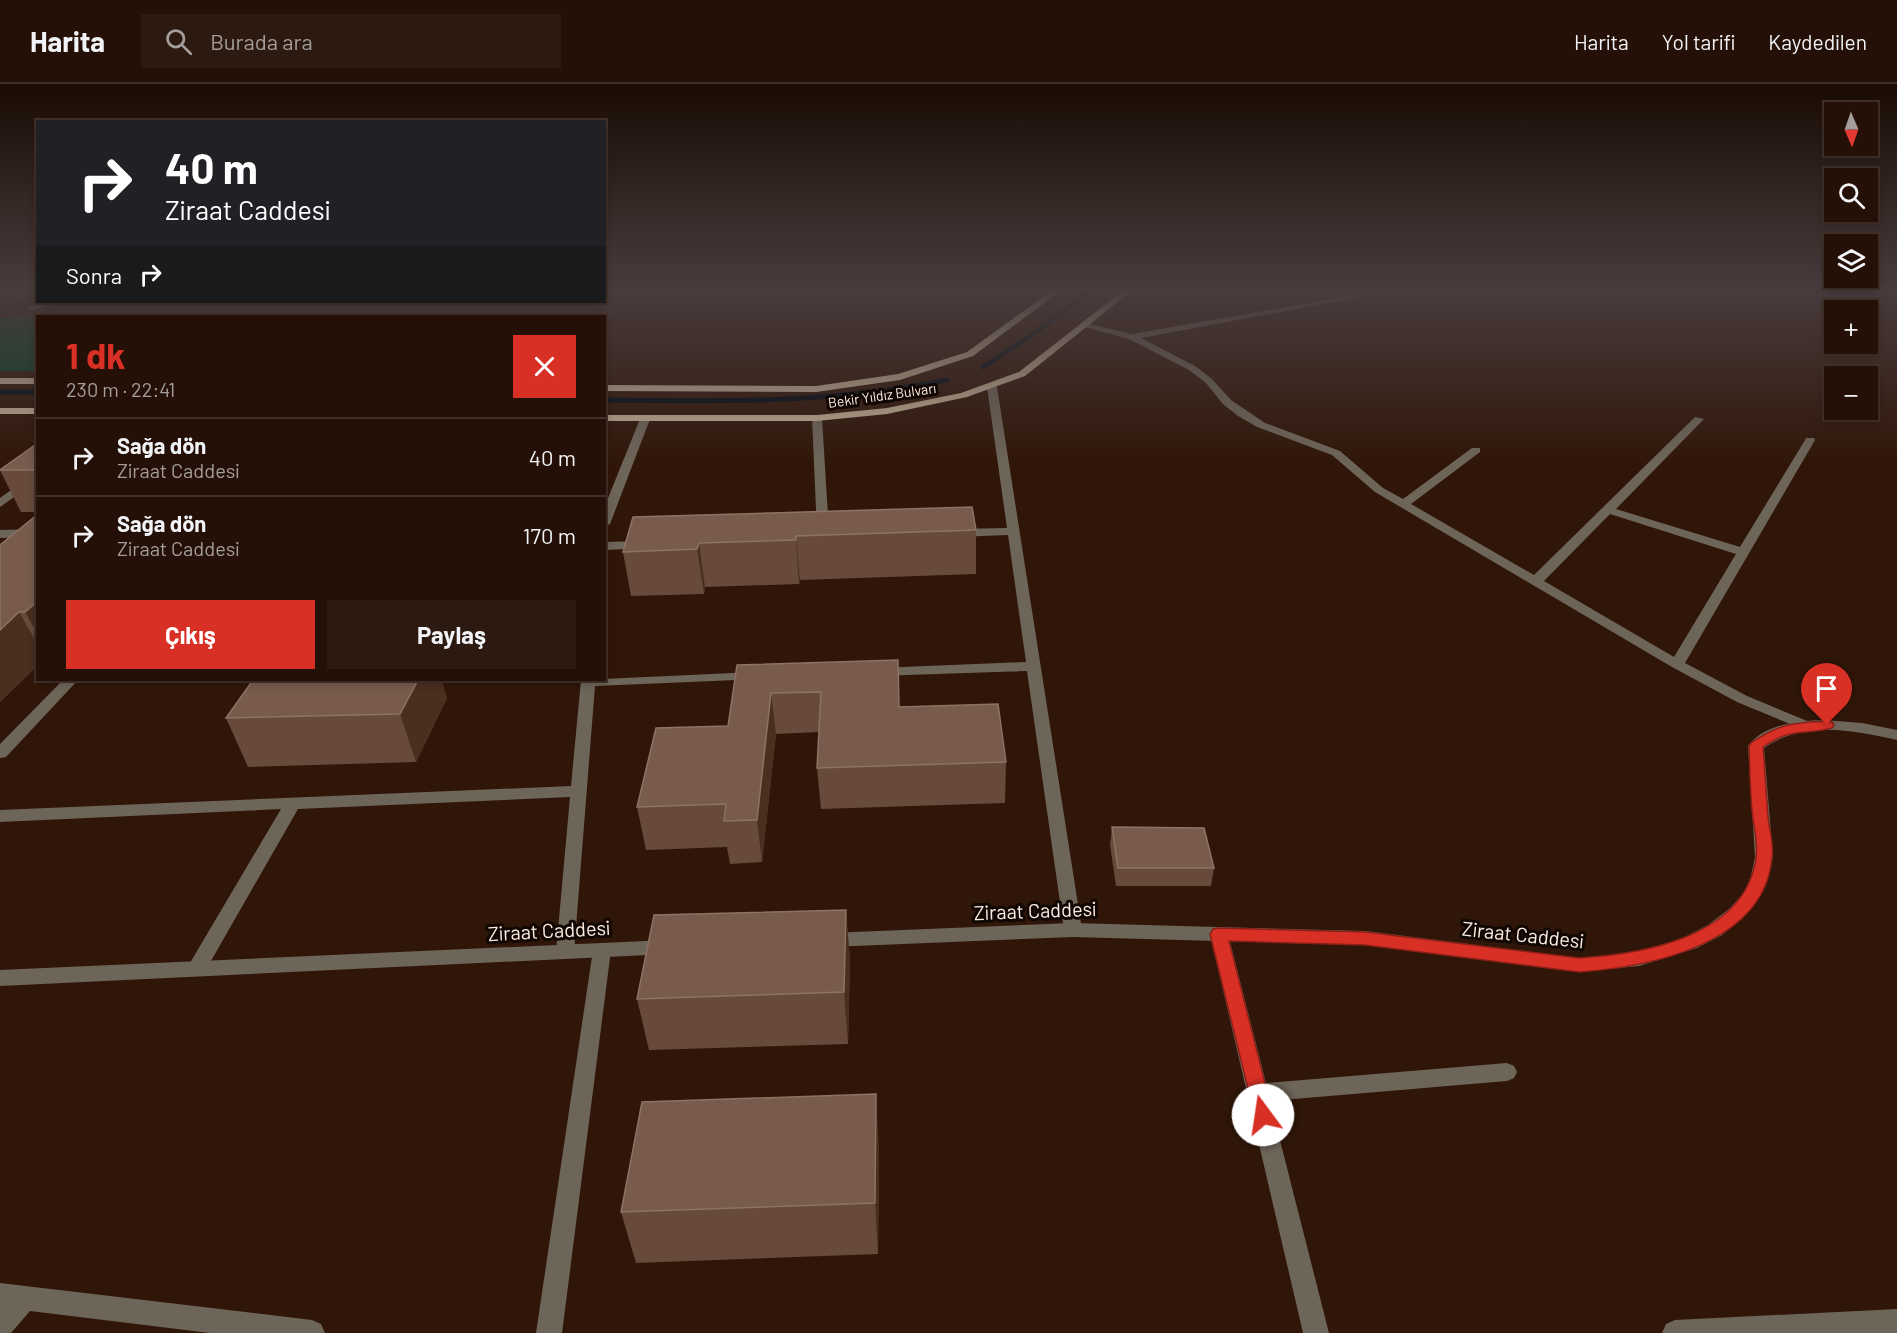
<!DOCTYPE html>
<html lang="tr">
<meta charset="utf-8">
<style>
body{margin:0;font-family:Barlow,sans-serif;background:#2c1910;color:#f1f3f6;height:100vh;display:flex;flex-direction:column;font-size:22px;white-space:nowrap}
*{box-sizing:border-box;margin:0}
p{font-size:20px;color:#a39d9b}
.icon{flex:none;width:33px;height:33px;fill:none;stroke:currentColor;stroke-width:2;stroke-linecap:round;stroke-linejoin:round}
.map{position:relative;flex:1;overflow:hidden}
.drawer{position:absolute;left:36px;top:231px;width:570px;height:366px;display:flex;flex-direction:column;background:#241006;border-radius:0px;box-shadow:0 3px 9px #0003,0 0 0 2px #413028}
.drawer>*{flex:none}
.guide{position:absolute;left:36px;top:36px;width:570px;height:183px;border-radius:0px;box-shadow:0 3px 9px #0003,0 0 0 2px #413028;background:#202124;color:#fff;overflow:hidden}
.needle{width:39px;rotate:178deg}
.tools{position:absolute;left:1824px;top:18px;display:grid;gap:12px}
.tools a{display:grid;place-items:center;width:54px;height:54px;border-radius:0px;background:#241006;box-shadow:0 3px 9px #0003,0 0 0 2px #413028;font-size:30px}
.pin{position:absolute;display:grid;place-items:center;width:51px;height:51px;color:#fff;margin:-62px -26px;border-radius:50% 50% 50% 0;rotate:-45deg;box-shadow:0 0 6px #0007}
.pin .icon{rotate:45deg}
.me{position:absolute;width:66px;margin:-33px;rotate:346deg;stroke-linejoin:round;filter:drop-shadow(0 0 4px #0008)}
.turn{display:flex;align-items:center;gap:21px;height:126px;padding:0 30px;font-size:27px}
.turn .icon{width:78px;height:78px;stroke-width:2.5}
.turn b{display:block;font-size:42px;line-height:51px}
.then{display:flex;align-items:center;height:57px;padding:0 30px;background:#0003;gap:12px;font-size:22px}
.round{display:grid;place-items:center;flex:none;width:63px;height:63px;border-radius:0px;background:#2c1910}
.head{display:flex;align-items:center;justify-content:space-between;height:102px;padding:0 30px}
h1{font-size:36px;font-weight:700;line-height:45px;color:#d93025}
.button{display:flex;gap:12px;margin-top:auto;padding:12px 30px}
.button a{flex:1;height:69px;border-radius:0px;background:#d93025;color:#fff;font-size:24px;font-weight:700;line-height:69px;text-align:center}
.button a+a{background:#2c1910;color:#f1f3f6}
ul{padding:0;list-style:none}
li{display:flex;align-items:center;gap:18px;height:78px;padding:0 30px;border-top:2px solid #413028}
li div{flex:1}
li b{display:block;font-size:22px}
li em{font-style:normal}
header{display:flex;align-items:center;gap:36px;box-sizing:border-box;height:84px;padding:0 30px;background:#241006;border-bottom:2px solid #413028}
header strong{font-size:28px}
nav{display:flex;gap:33px;margin-inline-start:auto;font-size:21px}
.search{width:420px;height:54px;background:#2c1910;display:flex;align-items:center;gap:15px;box-sizing:border-box;padding:0 21px;border-radius:0px;color:#a39d9b;font-size:22px}
.map>svg:first-child{display:block}
.green{fill:#064223}
.lines{fill:none;stroke-linecap:round;stroke-linejoin:round}
.stream{stroke:#000a14;stroke-width:5}
.minor{fill:#6e6559;fill-rule:evenodd}
.tertiary{fill:#6e6559;fill-rule:evenodd}
.primary{fill:#bfad93;fill-rule:evenodd}
.wall{fill:#674a3c}
.shaded-wall{fill:#4a2e1f}
.building{fill:#785b4d;stroke:#8d7265;stroke-width:1.5}
.route{fill:#d93025;stroke:#8d1f18;stroke-width:1.5}
.labels{text-anchor:middle;dominant-baseline:central;stroke-width:6;stroke-linejoin:round;paint-order:stroke}
.far-street-label{font-size:14px;fill:#feebe2;stroke:#100602}
.near-street-label{font-size:20px;fill:#feebe2;stroke:#100602}
</style>
<header>
<strong>Harita</strong>
<div class="search"><svg class="icon" aria-label="search" viewBox="0 0 24 24"><circle cx="10" cy="10" r="6"/><path d="M15 15l6 6"/></svg>Burada ara</div>
<nav><a>Harita</a><a>Yol tarifi</a><a>Kaydedilen</a></nav>
</header>
<div class="map">
<svg width="1897" height="1249" viewBox="0 0 1897 1249">
<rect width="100%" height="100%" fill="#301608"/>
<!-- green -->
<path class="green" d="M 30,232 L 37,238 L 37,287 L 0,287 L 0,234 Z"/>
<g class="lines">
<!-- stream -->
<path class="stream" d="M 983,283 L 1035,249 L 1092,205
M 0,308 L 38,308
M 604,316 C 720,318 833,319 947,296"/>
<!-- minor -->
<path class="minor" d="M 1387,205 L 1393,207 L 1141,254 L 1195,282 L 1212,295 L 1231,316 L 1265,339 L 1340,367 L 1383,404 L 1403,415 L 1472,364 L 1480,364 L 1480,368 L 1411,420 L 1534,491 L 1695,333 L 1704,335 L 1616,425 L 1740,463 L 1805,356 L 1806,354 L 1814,354 L 1815,356 L 1685,579 L 1747,612 L 1812,639 L 1815,642 L 1812,645 L 1802,645 L 1737,618 L 1672,583 L 1375,408 L 1332,371 L 1257,343 L 1238,332 L 1223,320 L 1206,299 L 1189,286 L 1129,255 L 1081,242 L 1085,239 L 1132,250 ZM 1610,430 L 1736,470 L 1674,573 L 1544,497 Z
M 46,218 L 61,218 L 31,226 L 27,223 Z
M 992,300 L 997,303 L 1082,846 L 1080,851 L 1073,853 L 1066,851 L 1064,846 L 1027,587 L 878,592 L 871,588 L 878,584 L 1026,578 L 1008,451 L 957,453 L 951,449 L 957,445 L 1007,444 L 987,303 Z
M 817,331 L 822,334 L 829,448 L 823,452 L 817,448 L 812,334 Z
M 645,332 L 650,335 L 610,440 L 604,443 L 604,424 L 640,335 Z
M 38,387 L 38,396 L 0,423 L 0,414 Z
M 38,445 L 38,453 L 0,454 L 0,446 Z
M 645,457 L 649,458 L 651,461 L 649,464 L 604,466 L 604,458 Z
M 755,588 L 760,589 L 762,592 L 760,595 L 595,602 L 574,868 L 572,873 L 565,875 L 558,873 L 556,868 L 570,713 L 298,725 L 204,889 L 197,891 L 190,889 L 187,884 L 281,725 L 0,738 L 0,726 L 571,702 L 581,596 Z
M 63,596 L 78,596 L 6,673 L 0,674 L 0,660 Z
M 1219,843 L 1226,845 L 1228,850 L 1266,999 L 1507,979 L 1514,982 L 1517,988 L 1514,994 L 1507,997 L 1270,1017 L 1329,1249 L 1303,1249 L 1210,850 L 1212,845 Z
M 602,859 L 609,861 L 611,866 L 562,1249 L 536,1249 L 593,866 L 595,861 Z
M 0,1199 L 312,1236 L 321,1240 L 325,1249 L 210,1249 L 30,1227 L 11,1249 L 0,1249 Z
M 1897,1225 L 1897,1249 L 1662,1249 L 1666,1240 L 1675,1236 Z"/>
<!-- tertiary -->
<path class="tertiary" d="M 1824,636 L 1862,639 L 1897,646 L 1897,656 C 1852,646 1804,636 1764,664 L 1773,773 L 1769,792 L 1757,817 L 1741,835 L 1722,851 L 1697,864 L 1639,882 L 1579,888 L 1365,861 L 1073,853 L 830,863 L 823,861 L 821,856 L 823,851 L 830,849 L 1073,839 L 1365,847 L 1579,874 L 1639,868 L 1683,854 L 1708,841 L 1729,825 L 1744,809 L 1751,792 L 1755,773 L 1748,662 C 1764,640 1799,637 1824,636 Z
M 668,856 L 675,858 L 677,863 L 675,868 L 668,870 L 0,902 L 0,886 Z"/>
<!-- primary -->
<path class="primary" d="M 1054,205 L 1063,205 L 973,272 L 900,296 L 816,308 L 604,307 L 604,301 L 816,302 L 898,290 L 967,268 Z
M 1125,205 L 1134,205 L 1025,292 L 967,313 L 887,330 L 817,337 L 604,337 L 604,331 L 817,331 L 887,324 L 961,309 L 1019,288 Z
M 0,294 L 38,294 L 38,300 L 0,300 Z
M 0,324 L 38,324 L 38,330 L 0,330 Z"/>
</g>
<!-- wall -->
<path class="wall" d="M 0,205 L 23,217 L 6,220 L 0,211 Z
M 38,359 L 38,428 L 21,428 L 0,386 Z
M 38,430 L 38,581 L 0,618 Z
M 633,433 L 976,446 L 976,490 L 800,496 L 799,500 L 705,503 L 704,510 L 631,512 L 623,468 Z
M 737,581 L 899,623 L 1006,678 L 1005,719 L 821,725 L 817,684 L 819,648 L 776,650 L 762,778 L 730,780 L 727,763 L 646,766 L 637,723 L 728,642 Z
M 447,614 L 416,678 L 248,683 L 226,634 Z
M 1112,743 L 1214,784 L 1211,802 L 1116,802 L 1110,761 Z
M 846,826 L 850,877 L 848,960 L 649,966 L 637,915 Z
M 879,1062 L 878,1170 L 636,1179 L 621,1128 Z"/>
<!-- shaded-wall -->
<path class="shaded-wall" d="M 0,205 L 28,205 L 23,217 L 6,220 Z
M 796,452 L 800,496 L 799,500 L 796,456 Z
M 699,459 L 705,503 L 704,510 L 697,465 Z
M 38,517 L 38,551 L 25,528 Z
M 19,528 L 38,561 L 38,581 L 0,618 L 0,546 Z
M 418,596 L 442,596 L 447,614 L 416,678 L 400,630 Z
M 771,609 L 776,650 L 762,778 L 757,736 Z
M 846,826 L 850,877 L 848,960 L 844,908 Z
M 876,1010 L 879,1062 L 878,1170 L 875,1119 Z"/>
<!-- building -->
<path class="building" d="M 38,359 L 38,386 L 0,386 Z
M 972,423 L 976,446 L 796,452 L 796,456 L 699,459 L 697,465 L 623,468 L 633,433 Z
M 38,430 L 38,517 L 25,528 L 19,528 L 0,546 L 0,461 Z
M 898,576 L 899,623 L 998,620 L 1006,678 L 817,684 L 821,608 L 771,609 L 757,736 L 724,737 L 726,720 L 637,723 L 656,644 L 728,642 L 737,581 Z
M 253,596 L 418,596 L 400,630 L 226,634 Z
M 1112,743 L 1204,744 L 1214,784 L 1118,784 Z
M 846,826 L 844,908 L 637,915 L 654,831 Z
M 876,1010 L 875,1119 L 621,1128 L 642,1018 Z"/>
<!-- sky -->
<linearGradient id="sky" x2="0" y2="1"><stop stop-color="#1a0c04"/><stop offset="0.54" stop-color="#483c3d"/><stop offset="1" stop-color="#483c3d" stop-opacity="0"/></linearGradient>
<rect width="1897" height="380" fill="url(#sky)"/>
<!-- route -->
<path class="route" d="M 1827,637 L 1832,638 L 1834,641 L 1832,644 C 1801,652 1794,642 1763,663 C 1765,686 1766,709 1768,732 C 1769,746 1774,759 1772,773 C 1765,861 1649,883 1579,888 L 1365,861 L 1229,857 L 1273,1031 L 1270,1037 L 1263,1039 L 1256,1037 L 1210,850 L 1213,845 L 1219,844 L 1365,848 L 1579,874 C 1644,870 1744,853 1756,775 C 1758,761 1755,748 1753,735 C 1750,711 1750,686 1749,662 L 1751,659 C 1780,639 1794,639 1827,637 Z"/>
<g class="labels">
<!-- far-street labels -->
<g class="far-street-label">
<text transform="translate(882 311) rotate(-8)">Bekir Yıldız Bulvarı</text>
</g>
<!-- near-street labels -->
<g class="near-street-label">
<text transform="translate(1035 826) rotate(-2)">Ziraat Caddesi</text>
<text transform="translate(549 846) rotate(-3)">Ziraat Caddesi</text>
<text transform="translate(1523 850) rotate(6)">Ziraat Caddesi</text>
</g>
</g>
</svg>
<div class="tools">
<a><svg class="needle" viewBox="-14 -14 28 28"><path d="M0-13l5 13h-10z" fill="#e53935"/><path d="M0 13l5-13h-10z" fill="#a39d9b"/></svg></a>
<a><svg class="icon" aria-label="search" viewBox="0 0 24 24"><circle cx="10" cy="10" r="6"/><path d="M15 15l6 6"/></svg></a>
<a><svg class="icon" aria-label="layers" viewBox="0 0 24 24"><path d="M12 4l9 5-9 5-9-5zM3 14l9 5 9-5"/></svg></a>
<a>+</a>
<a>−</a>
</div>
<div class="pin" style="left:1827px;top:641px;background:#d93025"><svg class="icon" aria-label="arrive" viewBox="0 0 24 24"><path d="M6 21V4h12l-3 4 3 4H6"/></svg></div>
<svg class="me" style="left:1263px;top:1031px" viewBox="-20 -20 40 40"><circle r="19" fill="#fff"/><path d="M0-13L10 11 0 6-10 11z" fill="#d93025"/></svg>
<div class="guide">
<div class="turn"><svg class="icon" aria-label="right" viewBox="0 0 24 24"><path d="M7 20v-9h11M14 6l5 5-5 5"/></svg><div><b>40 m</b>Ziraat Caddesi</div></div>
<div class="then">Sonra<svg class="icon" aria-label="right" viewBox="0 0 24 24"><path d="M7 20v-9h11M14 6l5 5-5 5"/></svg></div>
</div>
<section class="drawer">
<div class="head"><div><h1>1 dk</h1><p>230 m · 22:41</p></div><a class="round" style="background:#d93025;color:#fff"><svg class="icon" aria-label="close" viewBox="0 0 24 24"><path d="M6 6l12 12M18 6L6 18"/></svg></a></div>
<ul>
<li><svg class="icon" aria-label="right" viewBox="0 0 24 24"><path d="M7 20v-9h11M14 6l5 5-5 5"/></svg><div><b>Sağa dön</b><p>Ziraat Caddesi</p></div><em>40 m</em></li>
<li><svg class="icon" aria-label="right" viewBox="0 0 24 24"><path d="M7 20v-9h11M14 6l5 5-5 5"/></svg><div><b>Sağa dön</b><p>Ziraat Caddesi</p></div><em>170 m</em></li>
</ul>
<div class="button"><a>Çıkış</a><a>Paylaş</a></div>
</section>
</div>
